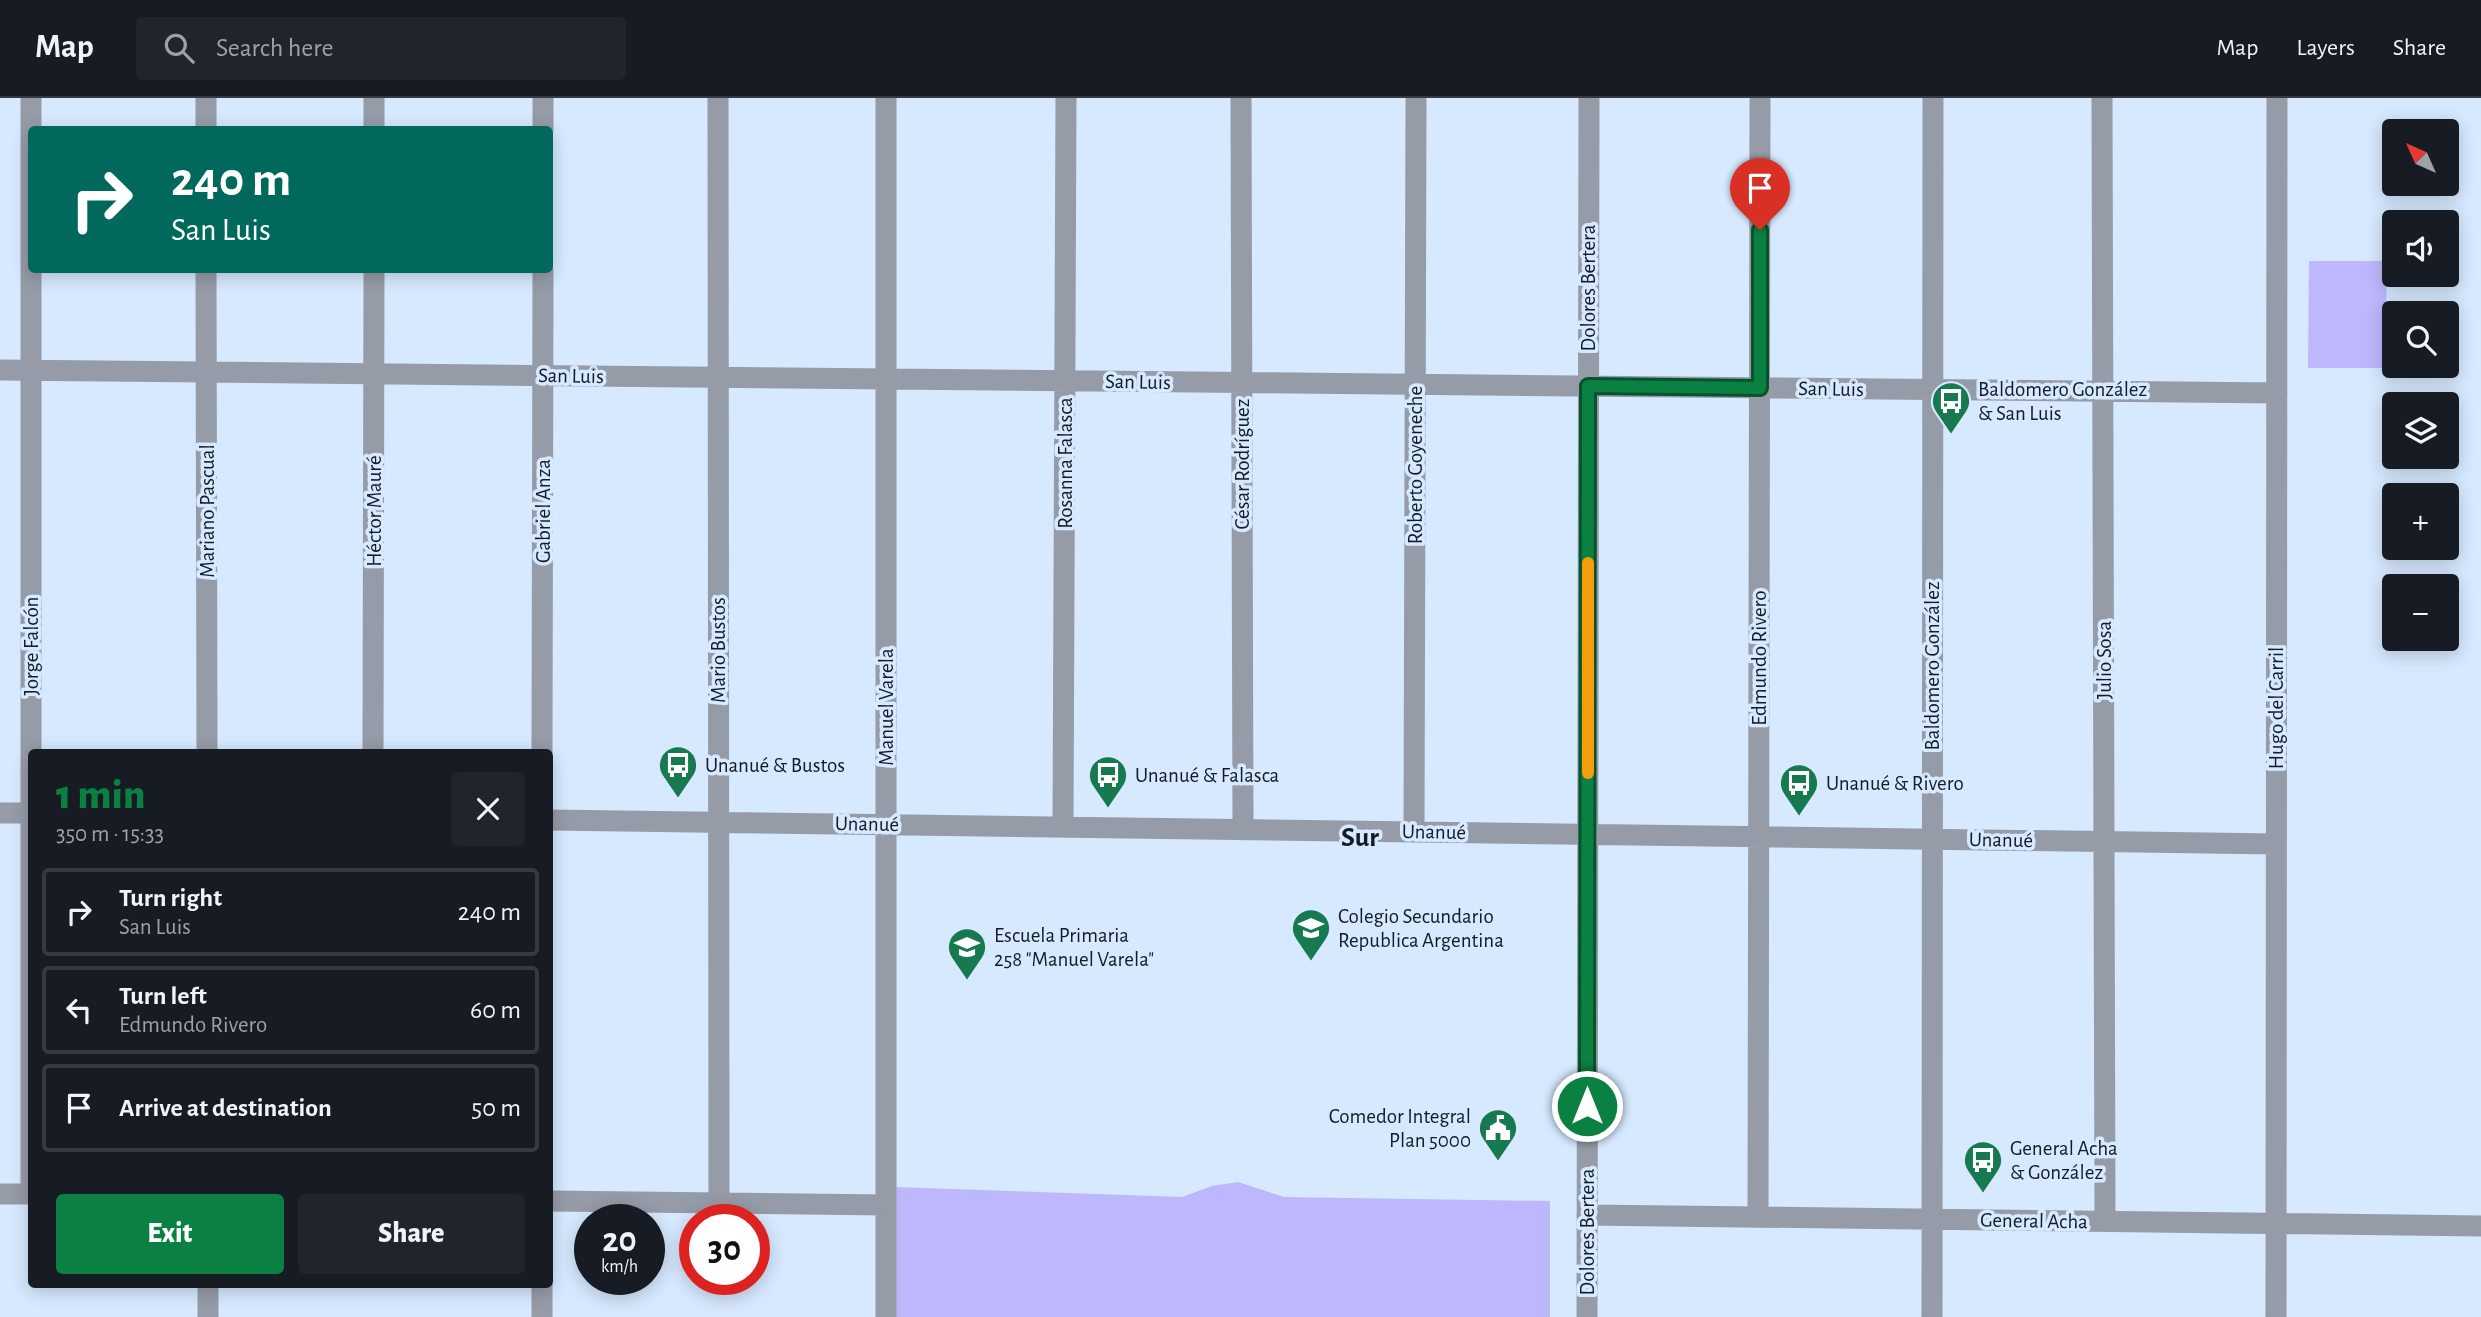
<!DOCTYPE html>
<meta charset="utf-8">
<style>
body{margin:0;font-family:"Alegreya Sans",sans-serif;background:#20242c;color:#f1f3f6;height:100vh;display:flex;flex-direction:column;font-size:26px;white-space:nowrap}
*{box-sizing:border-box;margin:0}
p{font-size:23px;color:#9ea1a6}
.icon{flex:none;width:38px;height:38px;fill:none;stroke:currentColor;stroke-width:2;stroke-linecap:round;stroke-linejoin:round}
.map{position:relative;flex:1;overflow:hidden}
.sheet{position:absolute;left:28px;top:651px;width:525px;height:539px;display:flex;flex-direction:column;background:#171b24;border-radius:7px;box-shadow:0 4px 18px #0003}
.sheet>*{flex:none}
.top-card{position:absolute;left:28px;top:28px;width:525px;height:147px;border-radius:7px;box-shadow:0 4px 18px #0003;background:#00695c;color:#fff;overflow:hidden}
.needle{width:46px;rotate:315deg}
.buttons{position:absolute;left:2382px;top:21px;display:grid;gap:14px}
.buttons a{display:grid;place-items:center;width:77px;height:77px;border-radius:7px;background:#171b24;box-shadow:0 4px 18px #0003;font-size:35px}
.speed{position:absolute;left:574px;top:1106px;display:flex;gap:14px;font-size:35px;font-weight:700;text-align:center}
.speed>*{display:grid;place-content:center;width:91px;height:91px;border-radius:50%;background:#171b24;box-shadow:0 4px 18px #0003;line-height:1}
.speed small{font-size:18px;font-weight:400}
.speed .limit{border:10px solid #d22;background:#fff;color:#111}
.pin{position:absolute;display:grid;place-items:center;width:60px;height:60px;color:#fff;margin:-72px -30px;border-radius:50% 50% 50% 0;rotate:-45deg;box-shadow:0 0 7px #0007}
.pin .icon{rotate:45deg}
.me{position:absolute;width:77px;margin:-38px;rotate:0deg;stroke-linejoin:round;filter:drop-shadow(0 0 5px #0008)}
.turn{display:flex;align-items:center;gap:24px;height:147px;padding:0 28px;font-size:32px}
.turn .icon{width:91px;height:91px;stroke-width:2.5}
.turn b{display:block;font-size:49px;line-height:60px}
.round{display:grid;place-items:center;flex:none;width:74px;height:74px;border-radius:7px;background:#20242c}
.headline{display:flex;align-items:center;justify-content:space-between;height:119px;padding:0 28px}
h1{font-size:42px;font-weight:800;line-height:52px;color:#0b8043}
.button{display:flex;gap:14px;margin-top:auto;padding:14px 28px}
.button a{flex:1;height:80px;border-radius:7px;background:#0b8043;color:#fff;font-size:28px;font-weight:800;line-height:80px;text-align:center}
.button a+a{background:#20242c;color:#f1f3f6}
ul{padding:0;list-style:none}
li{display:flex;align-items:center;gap:21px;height:88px;margin:0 14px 10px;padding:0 14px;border:4px solid #363941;border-radius:7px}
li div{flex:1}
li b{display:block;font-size:26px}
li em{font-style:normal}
header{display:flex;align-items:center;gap:42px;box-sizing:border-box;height:98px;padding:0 35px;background:#171b24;border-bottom:2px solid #363941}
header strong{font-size:33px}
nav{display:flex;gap:38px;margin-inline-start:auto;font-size:24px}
.search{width:490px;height:63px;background:#20242c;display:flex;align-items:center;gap:18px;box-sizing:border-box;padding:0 24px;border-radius:7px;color:#9ea1a6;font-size:26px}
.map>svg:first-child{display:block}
.green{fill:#bdb8fe}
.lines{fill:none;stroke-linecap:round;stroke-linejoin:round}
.minor{stroke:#969ba8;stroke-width:21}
.route-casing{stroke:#07532c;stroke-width:18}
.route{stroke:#0b8043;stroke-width:12}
.slow{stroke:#f59e0b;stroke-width:12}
.labels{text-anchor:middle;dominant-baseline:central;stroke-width:7;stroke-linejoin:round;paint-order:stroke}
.street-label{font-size:21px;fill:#141c26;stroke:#d6e9fe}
.poi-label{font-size:21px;fill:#141c26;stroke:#d6e9fe;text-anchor:start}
.district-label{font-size:28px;font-weight:bold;fill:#141c26;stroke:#d6e9fe}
</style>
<header>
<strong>Map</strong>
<div class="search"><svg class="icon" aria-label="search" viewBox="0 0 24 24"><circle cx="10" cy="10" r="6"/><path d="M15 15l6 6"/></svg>Search here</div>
<nav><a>Map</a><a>Layers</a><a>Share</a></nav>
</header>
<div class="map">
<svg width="2481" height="1219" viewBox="0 0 2481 1219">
<rect width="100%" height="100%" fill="#d6e9fe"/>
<!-- green -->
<path class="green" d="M 2309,163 L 2387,163 L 2385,270 L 2308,270 Z
M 1238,1084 L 1284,1099 L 1550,1103 L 1550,1219 L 894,1219 L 895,1089 L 1182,1099 L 1212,1088 Z"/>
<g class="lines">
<!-- minor -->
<path class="minor" d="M 206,0 L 206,32
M 718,0 L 719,1105
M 1241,0 L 1243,732
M 2102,0 L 2105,1123
M 374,32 L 374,0
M 543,32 L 543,0
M 206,172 L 207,654
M 0,272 L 2277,295
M 373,654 L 374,172
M 542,654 L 543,172
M 0,715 L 32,715
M 550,722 L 2276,746
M 1063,729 L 1066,0
M 1414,734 L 1416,0
M 0,1096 L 32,1096
M 31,1096 L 31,0
M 550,1103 L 886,1107
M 1587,1117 L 2481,1128
M 1758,1119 L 1760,0
M 208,1186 L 208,1219
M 542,1219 L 542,1186
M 886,1219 L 886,0
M 1587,1219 L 1589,0
M 1932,1219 L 1933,0
M 2276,1219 L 2277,0"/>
</g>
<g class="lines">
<!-- route casing -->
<g class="route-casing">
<path id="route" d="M 1587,1008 L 1588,288 L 1760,290 L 1760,132"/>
</g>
<!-- route -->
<use href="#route" class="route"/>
<!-- slow -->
<path class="slow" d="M 1588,675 L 1588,465"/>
</g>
<!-- icons -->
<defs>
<g id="bus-pin" transform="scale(2.0125)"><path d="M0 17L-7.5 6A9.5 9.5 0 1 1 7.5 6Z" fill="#167950" stroke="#d6e9fe"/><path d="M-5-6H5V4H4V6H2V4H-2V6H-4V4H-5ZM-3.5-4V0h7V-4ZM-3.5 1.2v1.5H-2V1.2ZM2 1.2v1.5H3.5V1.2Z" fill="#fff"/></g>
<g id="university-pin" transform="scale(2.0125)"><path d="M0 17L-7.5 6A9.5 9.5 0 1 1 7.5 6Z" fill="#167950" stroke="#d6e9fe"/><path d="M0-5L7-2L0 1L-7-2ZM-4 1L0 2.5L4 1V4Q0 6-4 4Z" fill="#fff"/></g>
<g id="school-pin" transform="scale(2.0125)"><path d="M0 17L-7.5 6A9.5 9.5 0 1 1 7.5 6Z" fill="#167950" stroke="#d6e9fe"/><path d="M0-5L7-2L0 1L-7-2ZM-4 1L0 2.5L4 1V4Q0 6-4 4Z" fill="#fff"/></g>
<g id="civic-pin" transform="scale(2.0125)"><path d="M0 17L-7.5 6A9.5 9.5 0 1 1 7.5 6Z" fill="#167950" stroke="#d6e9fe"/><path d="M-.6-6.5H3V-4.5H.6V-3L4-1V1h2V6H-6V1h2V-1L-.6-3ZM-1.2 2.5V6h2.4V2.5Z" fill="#fff"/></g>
</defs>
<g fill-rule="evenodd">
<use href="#bus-pin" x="1951" y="303"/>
<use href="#bus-pin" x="678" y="667"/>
<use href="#bus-pin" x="1108" y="677"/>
<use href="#bus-pin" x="1799" y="685"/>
<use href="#university-pin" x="1311" y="830"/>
<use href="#school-pin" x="967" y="849"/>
<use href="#civic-pin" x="1498" y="1030"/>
<use href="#bus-pin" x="1983" y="1062"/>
</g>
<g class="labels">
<!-- street labels -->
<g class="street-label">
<text transform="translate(1588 190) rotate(-90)">Dolores Bertera</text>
<text transform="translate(571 278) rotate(1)">San Luis</text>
<text transform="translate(1138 284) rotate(1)">San Luis</text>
<text transform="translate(1831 291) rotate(1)">San Luis</text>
<text transform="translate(1065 365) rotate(-90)">Rosanna Falasca</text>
<text transform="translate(1242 366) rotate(-90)">César Rodríguez</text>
<text transform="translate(1415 367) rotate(-90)">Roberto Goyeneche</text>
<text transform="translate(207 413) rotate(-90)">Mariano Pascual</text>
<text transform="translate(374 413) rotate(-90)">Héctor Mauré</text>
<text transform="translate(543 413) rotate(-90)">Gabriel Anza</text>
<text transform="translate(31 548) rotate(-90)">Jorge Falcón</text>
<text transform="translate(718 552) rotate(-90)">Mario Bustos</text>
<text transform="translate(1759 560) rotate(-90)">Edmundo Rivero</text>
<text transform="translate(2104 562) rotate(-90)">Julio Sosa</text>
<text transform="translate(1932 568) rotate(-90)">Baldomero González</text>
<text transform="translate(886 609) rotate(-90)">Manuel Varela</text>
<text transform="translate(2276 610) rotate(-90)">Hugo del Carril</text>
<text transform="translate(867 726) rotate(1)">Unanué</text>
<text transform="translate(1434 734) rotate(1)">Unanué</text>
<text transform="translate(2001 742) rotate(1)">Unanué</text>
<text transform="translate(2034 1123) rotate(1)">General Acha</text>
<text transform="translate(1587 1134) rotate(-90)">Dolores Bertera</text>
</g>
<!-- poi labels -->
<g class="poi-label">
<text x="1978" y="291">Baldomero González<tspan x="1978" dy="24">&amp; San Luis</tspan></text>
<text x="705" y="667">Unanué &amp; Bustos</text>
<text x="1135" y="677">Unanué &amp; Falasca</text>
<text x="1826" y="685">Unanué &amp; Rivero</text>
<text x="1338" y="818">Colegio Secundario<tspan x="1338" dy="24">Republica Argentina</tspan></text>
<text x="994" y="837">Escuela Primaria<tspan x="994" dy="24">258 "Manuel Varela"</tspan></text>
<text x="1471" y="1018" text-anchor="end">Comedor Integral<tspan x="1471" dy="24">Plan 5000</tspan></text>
<text x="2010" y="1050">General Acha<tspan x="2010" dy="24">&amp; González</tspan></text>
</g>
<!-- district labels -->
<g class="district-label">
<text x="1360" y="740">Sur</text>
</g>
</g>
</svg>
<div class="buttons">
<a><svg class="needle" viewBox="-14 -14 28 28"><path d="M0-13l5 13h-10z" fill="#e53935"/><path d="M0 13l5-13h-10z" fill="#9ea1a6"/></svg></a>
<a><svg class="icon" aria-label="sound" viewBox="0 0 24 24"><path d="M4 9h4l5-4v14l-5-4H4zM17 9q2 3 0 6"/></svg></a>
<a><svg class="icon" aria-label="search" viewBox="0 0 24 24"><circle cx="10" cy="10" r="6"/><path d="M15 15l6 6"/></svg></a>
<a><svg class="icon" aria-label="layers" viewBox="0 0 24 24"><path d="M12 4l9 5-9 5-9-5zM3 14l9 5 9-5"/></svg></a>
<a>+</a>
<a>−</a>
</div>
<div class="speed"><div>20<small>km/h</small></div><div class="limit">30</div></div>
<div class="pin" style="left:1760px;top:132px;background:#d93025"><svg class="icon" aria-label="arrive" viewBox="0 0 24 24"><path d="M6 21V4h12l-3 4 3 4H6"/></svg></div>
<svg class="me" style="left:1587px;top:1008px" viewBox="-20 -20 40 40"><circle r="17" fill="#0b8043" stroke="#fff" stroke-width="3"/><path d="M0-11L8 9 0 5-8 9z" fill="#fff"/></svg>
<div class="top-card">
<div class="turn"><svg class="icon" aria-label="right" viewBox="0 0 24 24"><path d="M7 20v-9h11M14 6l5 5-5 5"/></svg><div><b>240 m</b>San Luis</div></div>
</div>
<section class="sheet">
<div class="headline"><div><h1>1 min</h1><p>350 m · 15:33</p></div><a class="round"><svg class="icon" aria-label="close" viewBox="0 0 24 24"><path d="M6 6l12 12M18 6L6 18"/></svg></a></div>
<ul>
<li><svg class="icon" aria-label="right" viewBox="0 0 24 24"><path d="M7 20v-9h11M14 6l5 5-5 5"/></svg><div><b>Turn right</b><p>San Luis</p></div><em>240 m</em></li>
<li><svg class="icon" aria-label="left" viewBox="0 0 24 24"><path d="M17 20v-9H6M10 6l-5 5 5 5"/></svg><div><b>Turn left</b><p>Edmundo Rivero</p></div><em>60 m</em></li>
<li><svg class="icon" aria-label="arrive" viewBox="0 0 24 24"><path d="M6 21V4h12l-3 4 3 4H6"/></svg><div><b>Arrive at destination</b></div><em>50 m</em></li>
</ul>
<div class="button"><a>Exit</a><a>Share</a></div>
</section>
</div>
